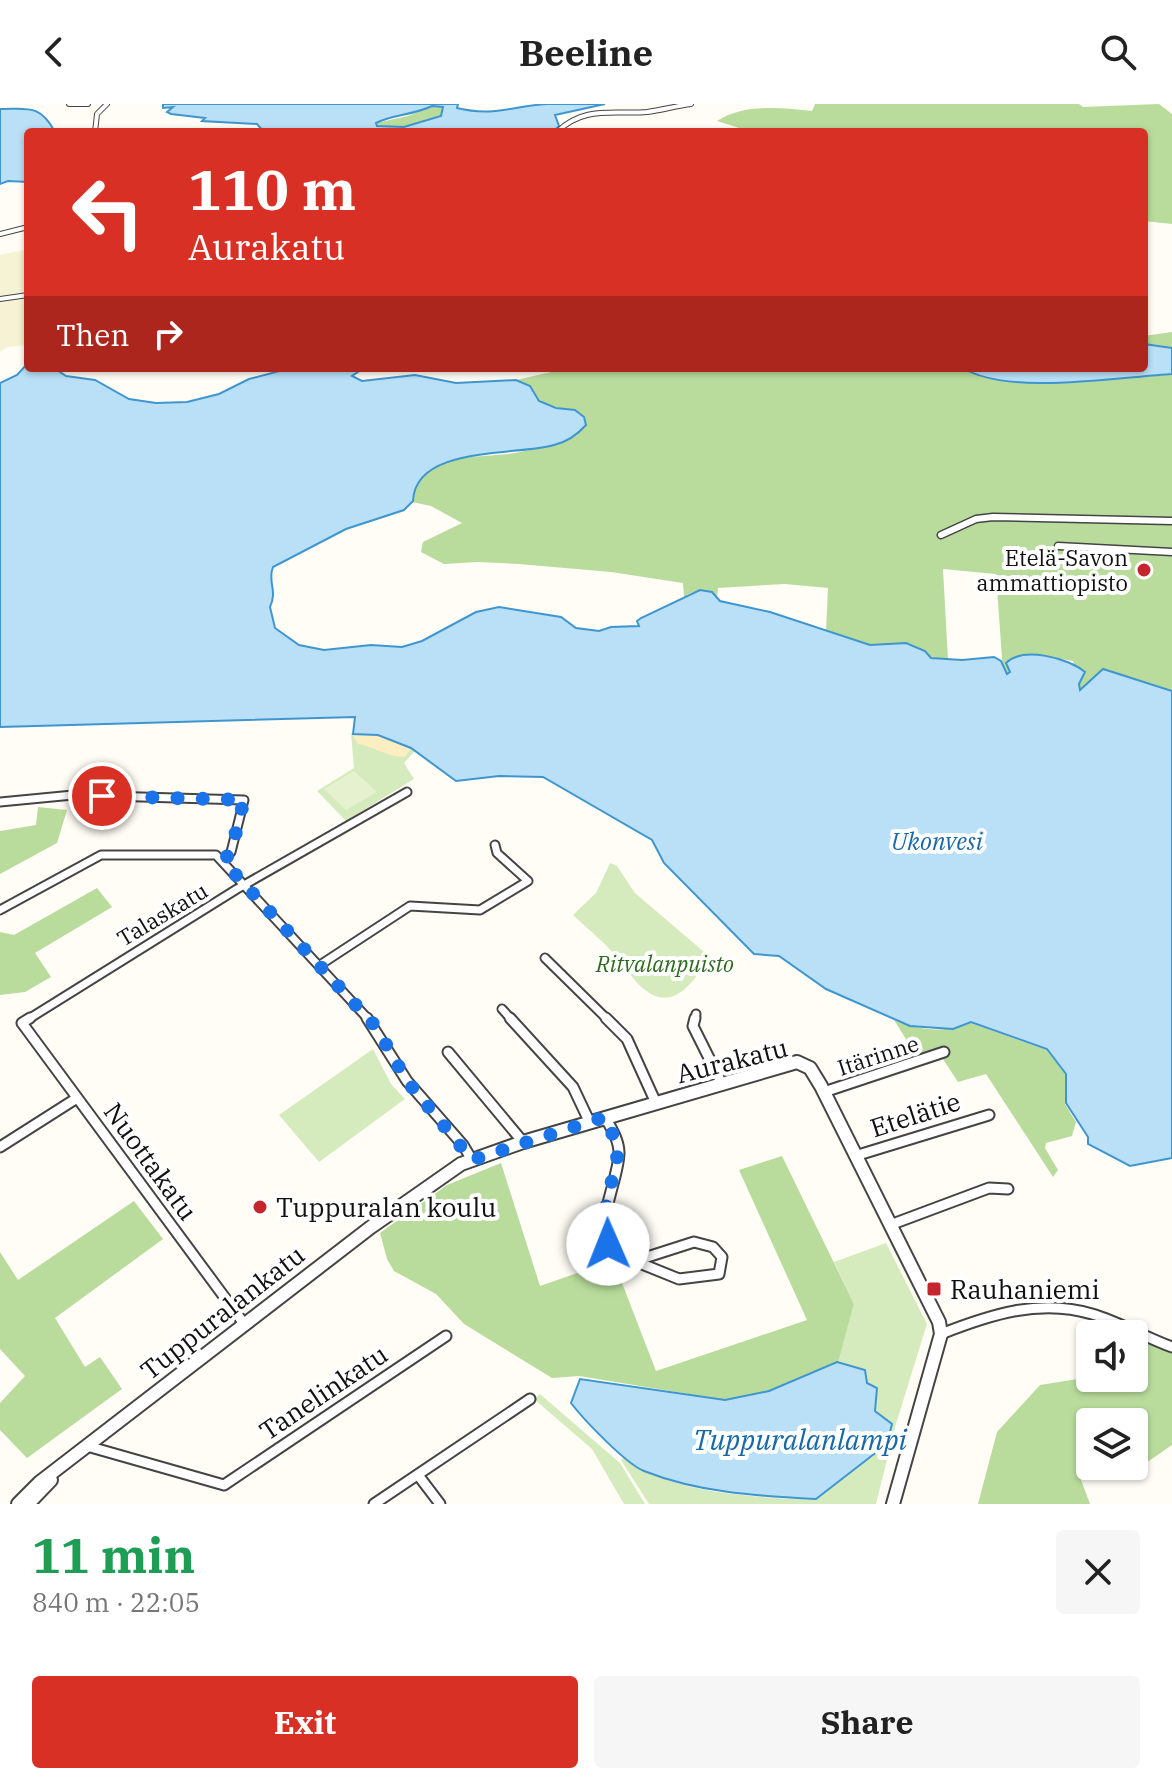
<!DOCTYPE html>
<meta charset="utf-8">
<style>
body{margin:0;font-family:"IBM Plex Serif",serif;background:#f6f6f6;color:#222;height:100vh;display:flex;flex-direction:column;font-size:30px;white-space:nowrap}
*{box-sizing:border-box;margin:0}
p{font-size:26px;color:#767676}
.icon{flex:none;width:44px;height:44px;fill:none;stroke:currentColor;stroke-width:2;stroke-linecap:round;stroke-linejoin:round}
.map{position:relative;height:1400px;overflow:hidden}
.side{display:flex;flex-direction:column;background:#fff;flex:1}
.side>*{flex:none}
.guide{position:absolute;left:24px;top:24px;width:1124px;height:244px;border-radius:8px;box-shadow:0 2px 6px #0004;background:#d93025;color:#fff;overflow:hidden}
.buttons{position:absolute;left:1076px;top:1216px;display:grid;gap:16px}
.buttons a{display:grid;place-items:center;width:72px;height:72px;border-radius:8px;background:#fff;box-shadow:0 2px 6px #0004;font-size:40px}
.pin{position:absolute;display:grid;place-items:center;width:68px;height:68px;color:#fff;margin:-34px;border:4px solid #fff;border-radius:50%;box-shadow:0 2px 8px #0007}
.me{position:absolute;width:88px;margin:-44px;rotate:359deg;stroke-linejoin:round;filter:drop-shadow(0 0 6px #0008)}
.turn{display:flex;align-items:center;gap:28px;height:168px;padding:0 32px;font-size:36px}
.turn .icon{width:104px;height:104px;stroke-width:2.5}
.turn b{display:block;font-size:56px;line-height:68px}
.then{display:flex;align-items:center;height:76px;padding:0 32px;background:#0003;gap:16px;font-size:30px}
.round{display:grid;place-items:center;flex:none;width:84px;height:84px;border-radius:8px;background:#f6f6f6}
.overview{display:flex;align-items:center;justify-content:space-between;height:136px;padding:0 32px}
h1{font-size:48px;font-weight:700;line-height:60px;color:#1e9e55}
.primary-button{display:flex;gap:16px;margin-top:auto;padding:16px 32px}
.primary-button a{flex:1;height:92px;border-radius:8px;background:#d93025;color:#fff;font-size:32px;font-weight:700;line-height:92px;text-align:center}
.primary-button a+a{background:#f6f6f6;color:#222}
header{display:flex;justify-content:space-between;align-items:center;height:104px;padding:0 32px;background:#fff;font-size:36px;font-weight:700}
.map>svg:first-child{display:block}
.farmland{fill:#f6f3d4}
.green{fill:#d5ebbd}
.forest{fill:#b9dc9c;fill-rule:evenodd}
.sand{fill:#fbeec1}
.pitch{fill:#e6f2cf}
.water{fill:#b9e0f7;stroke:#3f96cf;stroke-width:2;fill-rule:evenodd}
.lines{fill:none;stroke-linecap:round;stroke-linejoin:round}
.minor-far3-casing{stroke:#444;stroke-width:6}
.minor-far2-casing{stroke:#444;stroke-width:9}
.minor-far1-casing{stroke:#444;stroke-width:11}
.minor-casing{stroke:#444;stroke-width:13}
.tertiary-casing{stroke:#444;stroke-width:16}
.minor-far3{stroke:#fff;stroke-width:4}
.minor-far2{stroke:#fff;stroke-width:6}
.minor-far1{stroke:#fff;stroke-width:7}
.minor{stroke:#fff;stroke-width:9}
.tertiary{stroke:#fff;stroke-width:12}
.route{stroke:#1a73e8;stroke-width:14;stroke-dasharray:0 25.2}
.poi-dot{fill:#c4262e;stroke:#fff;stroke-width:3}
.labels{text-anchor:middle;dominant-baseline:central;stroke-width:8;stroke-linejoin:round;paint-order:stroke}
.poi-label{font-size:22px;fill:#111;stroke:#fff;text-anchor:end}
.street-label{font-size:22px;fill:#111;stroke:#fff}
.park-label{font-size:22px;font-style:italic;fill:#2f6b1f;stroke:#fff}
.water-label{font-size:24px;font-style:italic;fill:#1768a6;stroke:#fff}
.near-street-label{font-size:26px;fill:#111;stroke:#fff}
.near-poi-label{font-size:26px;fill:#111;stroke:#fff;text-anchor:start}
.near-water-label{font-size:28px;font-style:italic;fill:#1768a6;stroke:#fff}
</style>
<header><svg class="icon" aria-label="back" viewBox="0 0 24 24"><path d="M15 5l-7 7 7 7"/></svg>Beeline<svg class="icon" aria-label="search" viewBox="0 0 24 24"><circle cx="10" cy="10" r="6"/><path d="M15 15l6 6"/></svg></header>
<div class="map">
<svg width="1172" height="1400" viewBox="0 0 1172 1400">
<rect width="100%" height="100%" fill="#fffdf5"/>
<!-- farmland -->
<path class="farmland" d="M 28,145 L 28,241 L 8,243 L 0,248 L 0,151 Z"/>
<!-- green -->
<path class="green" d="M 351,629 L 378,631 L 412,644 L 415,647 L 404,659 L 414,675 L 346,717 L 317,687 L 354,664 Z
M 610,759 L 617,762 L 635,789 L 710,853 C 697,872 676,908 648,888 C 635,880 628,866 619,855 C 605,839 589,826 573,811 L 596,789 Z
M 373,945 L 391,980 L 405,995 L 319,1058 L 279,1011 Z
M 886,1139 L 927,1220 L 895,1323 L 876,1400 L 649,1400 L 621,1356 L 625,1353 C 668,1391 760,1393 816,1396 L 887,1340 L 892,1321 L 876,1306 L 877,1284 L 867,1279 L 865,1267 L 837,1258 L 854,1200 L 834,1158 Z
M 540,1290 L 620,1359 L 645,1400 L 624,1400 L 592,1345 L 534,1295 Z"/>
<!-- forest -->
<path class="forest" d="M 815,0 L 1079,0 L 1083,3 L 1159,0 L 1172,10 L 1172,120 L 1144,117 L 1144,28 L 752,28 L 717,17 C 743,0 781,3 812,7 Z
M 432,2 L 443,2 L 441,12 C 420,17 398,28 377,23 L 376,19 L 408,12 Z
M 1172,228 L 1172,587 L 1103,565 L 1081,586 L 1073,557 L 1037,551 L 1016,553 L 1010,568 L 1003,568 L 996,470 L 943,465 L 948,556 L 870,541 L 826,527 L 828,484 L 785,480 L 718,484 L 717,494 C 707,484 695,485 684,493 L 683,479 L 611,468 L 519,460 L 478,458 L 444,460 L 421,448 L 423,438 L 462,419 L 431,402 L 412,398 C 419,337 500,360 533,344 C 548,336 562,317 575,306 C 562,304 545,303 536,293 C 527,283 531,282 516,276 L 569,264 L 1144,264 L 1144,232 Z
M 38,703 L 67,706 L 57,739 L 0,770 L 0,727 L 36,721 Z
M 97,784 L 112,803 L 35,849 L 51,873 L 25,888 L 0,891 L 0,828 L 14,831 Z
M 894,916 C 917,927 947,929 971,919 L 1047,946 L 1065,970 L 1065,1000 L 1076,1018 L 1072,1032 L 1046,1039 L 1045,1044 L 1058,1066 L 1053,1073 L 986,970 L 958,978 L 941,952 L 921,959 Z
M 782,1052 L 854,1200 L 838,1258 L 770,1287 L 725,1296 L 579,1272 L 552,1274 L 464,1220 L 436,1190 L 394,1167 L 387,1155 L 380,1129 L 447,1081 L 501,1059 L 540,1182 L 589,1165 L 622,1179 L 656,1267 L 807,1216 L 739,1066 Z
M 134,1097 L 163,1135 L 55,1214 L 85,1263 L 100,1253 L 122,1285 L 27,1354 L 0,1326 L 0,1299 L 25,1272 L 0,1245 L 0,1148 L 18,1176 Z
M 1134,1233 L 1172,1248 L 1172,1341 L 1143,1361 L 1080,1373 L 1090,1400 L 978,1400 L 997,1328 L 1040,1281 L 1090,1273 L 1134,1274 ZM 1090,1318 L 1134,1318 L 1134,1362 L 1090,1362 Z"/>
<!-- sand -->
<path class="sand" d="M 352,630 L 378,631 L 411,644 L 406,652 C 392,656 374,642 358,640 Z"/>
<!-- pitch -->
<path class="pitch" d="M 354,667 L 377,688 L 346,706 L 324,685 Z"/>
<!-- water -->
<path class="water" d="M 163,0 L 458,0 L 457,4 C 494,13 512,2 547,0 C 566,0 586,0 605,0 L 555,11 L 559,22 L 553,28 L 264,28 L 257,20 L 202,17 L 205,14 L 171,10 L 167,8 L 173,3 L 163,4 ZM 432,2 L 443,3 L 441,12 L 404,23 L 377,22 L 376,19 C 394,10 414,11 432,2 Z
M 0,5 C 28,5 40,0 55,28 L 28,28 L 28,78 L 8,77 L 0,80 Z
M 1144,240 L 1172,244 L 1172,270 C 1119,273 1008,292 963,264 L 1144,264 Z
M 28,259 L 28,264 L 54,264 L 66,272 L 95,276 L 129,295 L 156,299 L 187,298 L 219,290 L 249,275 L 291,264 L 364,264 L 352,272 L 362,277 L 415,271 L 456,279 L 516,276 L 530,282 L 539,297 L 556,304 L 575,306 L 584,313 L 586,321 C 577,331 567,338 554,341 C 517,352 415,341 413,397 L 404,406 L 346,425 L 273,463 C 267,478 278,486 270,503 L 275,524 L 299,541 L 324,546 L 371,541 L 402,543 L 422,537 L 476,508 L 499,503 L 561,513 L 576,524 L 599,527 L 611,523 L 639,522 L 637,517 L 641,514 L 700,486 L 712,488 L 720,497 L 770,508 L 870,541 L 906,539 L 925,547 L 931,554 L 962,556 L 994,553 L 1001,557 L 1007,570 L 1010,568 L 1006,559 C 1023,542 1068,554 1085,568 L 1079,580 L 1080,586 L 1103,565 L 1172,587 L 1172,1054 L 1130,1062 L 1088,1040 L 1088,1033 L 1066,999 L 1066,970 L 1047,945 L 971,918 L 953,925 L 910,922 L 826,885 L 779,852 L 754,850 L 664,759 L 652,736 L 543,673 L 499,672 L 456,677 L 411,644 L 378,631 L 353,630 L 355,613 L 0,623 L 0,279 L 17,271 Z
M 837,1258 L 865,1266 L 867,1279 L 877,1284 L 875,1307 L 892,1320 L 887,1340 L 816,1395 C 758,1392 699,1389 644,1367 C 626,1360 583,1315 571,1299 L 580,1275 L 725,1296 L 769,1287 Z"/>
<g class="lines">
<!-- minor-far3 casing -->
<g class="minor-far3-casing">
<path id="minor-far3" d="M 69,0 L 88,0
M 95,28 L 97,10 L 107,0
M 557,28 C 584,1 614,11 647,8 C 662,6 676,2 691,0
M 0,130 L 28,123
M 0,195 L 28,191"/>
</g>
<!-- minor-far2 casing -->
<g class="minor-far2-casing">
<path id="minor-far2" d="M 941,431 L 976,415 L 993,413 L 1172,417
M 1058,442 L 1172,448"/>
</g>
<!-- minor-far1 casing -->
<g class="minor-far1-casing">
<path id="minor-far1" d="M 0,698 L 73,691 L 244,696 L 231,748 L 223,757
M 0,806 L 101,751 L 216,751 L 369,916
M 545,854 L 608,916
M 320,861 L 410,802 L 480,806 L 528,777 L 497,749 L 495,741
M 502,905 L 512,916
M 27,916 L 237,785 L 407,688
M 695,916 L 696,910"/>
</g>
<!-- minor casing -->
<g class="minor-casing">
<path id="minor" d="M 30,914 L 22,919 L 245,1221
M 367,914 L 407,977 L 463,1041 L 472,1056
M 510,914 L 573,983 L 590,1019
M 606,914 L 627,935 L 656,999
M 695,914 L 693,922 L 721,978
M 448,948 L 523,1038
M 824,988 L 944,948
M 605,1013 C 611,1024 619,1036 619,1049 C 618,1085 584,1131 627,1154
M 0,1043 L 77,994
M 855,1052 L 989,1011
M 890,1121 L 989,1084 L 1008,1085
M 694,1138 L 713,1143 L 722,1153 L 719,1170 L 679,1175 L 627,1154 L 641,1155 Z
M 621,1154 L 627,1154
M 941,1230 C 989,1211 1040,1194 1092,1210 C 1119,1218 1145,1233 1172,1243
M 87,1342 L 224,1381 L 446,1232
M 418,1371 L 440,1400
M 374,1400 L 530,1295"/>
</g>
<!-- tertiary casing -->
<g class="tertiary-casing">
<path id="tertiary" d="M 18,1400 L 40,1378 L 371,1123 L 461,1060 L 523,1038 L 797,958 L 810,964 L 821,982 L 939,1218 L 941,1230 L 893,1400
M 28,1400 L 51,1376"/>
</g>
<!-- minor-far3 -->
<use href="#minor-far3" class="minor-far3"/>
<!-- minor-far2 -->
<use href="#minor-far2" class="minor-far2"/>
<!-- minor-far1 -->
<use href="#minor-far1" class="minor-far1"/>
<!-- minor -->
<use href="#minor" class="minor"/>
<!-- tertiary -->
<use href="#tertiary" class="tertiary"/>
</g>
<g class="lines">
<!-- route -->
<path class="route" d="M 102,692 L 244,696 L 231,748 L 223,757 L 376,923 L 407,977 L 472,1056 L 605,1013 L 619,1045 L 603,1116 L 608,1140"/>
</g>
<!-- markers -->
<g class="poi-dot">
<circle cx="1144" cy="466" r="8"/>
<circle cx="260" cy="1103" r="8"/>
<rect x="926" y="1177" width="16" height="16" rx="4"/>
</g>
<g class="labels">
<!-- poi labels -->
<g class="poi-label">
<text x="1128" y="453">Etelä-Savon<tspan x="1128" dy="25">ammattiopisto</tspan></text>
</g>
<!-- street labels -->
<g class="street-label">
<text transform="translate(162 810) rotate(-31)">Talaskatu</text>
<text transform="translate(878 951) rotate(-18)">Itärinne</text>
</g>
<!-- park labels -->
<g class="park-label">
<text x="665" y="859">Ritvalanpuisto</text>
</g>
<!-- water labels -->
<g class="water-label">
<text x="937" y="737">Ukonvesi</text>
</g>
<!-- near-street labels -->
<g class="near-street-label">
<text transform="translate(732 956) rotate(-14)">Aurakatu</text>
<text transform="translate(915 1010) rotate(-18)">Etelätie</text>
<text transform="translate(151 1057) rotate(54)">Nuottakatu</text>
<text transform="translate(222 1208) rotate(-38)">Tuppuralankatu</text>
<text transform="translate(323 1288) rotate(-34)">Tanelinkatu</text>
</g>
<!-- near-poi labels -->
<g class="near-poi-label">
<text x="276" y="1103">Tuppuralan koulu</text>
<text x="950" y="1185">Rauhaniemi</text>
</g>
<!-- near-water labels -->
<g class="near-water-label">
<text x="800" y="1335">Tuppuralanlampi</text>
</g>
</g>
</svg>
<div class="buttons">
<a><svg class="icon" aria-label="sound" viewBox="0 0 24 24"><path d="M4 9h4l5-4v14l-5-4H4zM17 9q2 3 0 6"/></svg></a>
<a><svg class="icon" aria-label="layers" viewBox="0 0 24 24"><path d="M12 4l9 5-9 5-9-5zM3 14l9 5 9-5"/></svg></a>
</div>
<div class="pin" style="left:102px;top:692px;background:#d93025"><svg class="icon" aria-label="arrive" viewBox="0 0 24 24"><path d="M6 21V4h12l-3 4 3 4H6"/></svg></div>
<svg class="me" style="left:608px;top:1140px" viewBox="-20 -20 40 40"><circle r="19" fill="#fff"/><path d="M0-13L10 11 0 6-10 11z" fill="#1a73e8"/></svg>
<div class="guide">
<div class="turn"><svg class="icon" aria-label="left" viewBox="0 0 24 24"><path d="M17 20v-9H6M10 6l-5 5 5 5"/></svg><div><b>110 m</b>Aurakatu</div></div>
<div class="then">Then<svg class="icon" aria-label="right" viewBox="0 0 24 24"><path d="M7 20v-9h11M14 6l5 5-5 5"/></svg></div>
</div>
</div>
<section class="side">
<div class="overview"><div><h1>11 min</h1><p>840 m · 22:05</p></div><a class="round"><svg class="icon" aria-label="close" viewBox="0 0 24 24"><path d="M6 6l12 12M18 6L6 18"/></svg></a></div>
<div class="primary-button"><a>Exit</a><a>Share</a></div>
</section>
